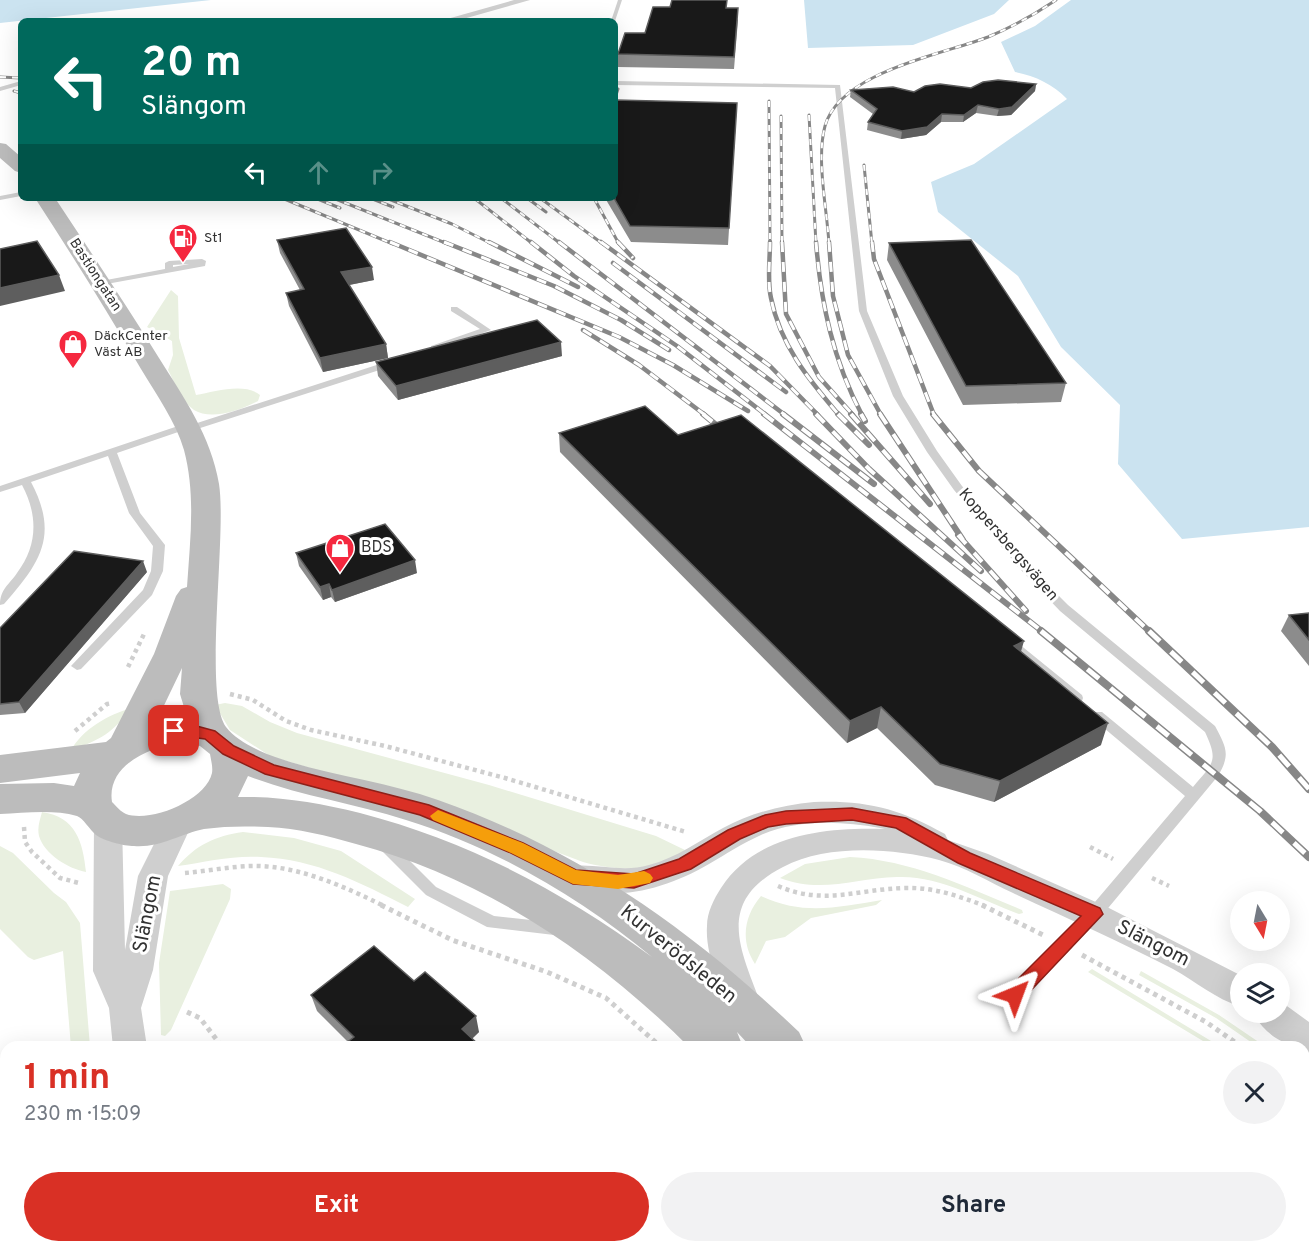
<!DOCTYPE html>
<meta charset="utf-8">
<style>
body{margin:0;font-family:Overpass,sans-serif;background:#f2f2f3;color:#1f2937;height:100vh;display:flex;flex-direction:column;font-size:22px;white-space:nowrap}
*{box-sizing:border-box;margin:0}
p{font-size:20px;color:#747a83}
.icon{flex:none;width:33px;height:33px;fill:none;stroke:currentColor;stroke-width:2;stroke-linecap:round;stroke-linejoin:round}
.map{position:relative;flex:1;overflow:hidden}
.side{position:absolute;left:0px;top:1041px;width:1310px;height:212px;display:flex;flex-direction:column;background:#fff;border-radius:18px 18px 0 0;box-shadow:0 6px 24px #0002}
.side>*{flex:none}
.top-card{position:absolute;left:18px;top:18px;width:600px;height:183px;border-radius:9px;box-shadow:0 6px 24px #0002;background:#00695c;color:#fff;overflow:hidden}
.needle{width:39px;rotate:170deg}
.fabs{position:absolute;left:1230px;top:891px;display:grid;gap:12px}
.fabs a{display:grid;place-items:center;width:60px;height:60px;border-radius:50%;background:#fff;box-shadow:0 6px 24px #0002;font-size:30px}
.pin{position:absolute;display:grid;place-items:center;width:51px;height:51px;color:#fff;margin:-26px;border-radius:12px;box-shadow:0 3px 9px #0006}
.me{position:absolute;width:66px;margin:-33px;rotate:44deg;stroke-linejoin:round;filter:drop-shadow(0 0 4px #0008)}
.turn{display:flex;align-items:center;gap:21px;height:126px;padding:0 24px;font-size:27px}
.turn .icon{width:78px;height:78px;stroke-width:2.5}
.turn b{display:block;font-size:42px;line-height:51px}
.lanes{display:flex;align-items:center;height:57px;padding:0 24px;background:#0003;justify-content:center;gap:30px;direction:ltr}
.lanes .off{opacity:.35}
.round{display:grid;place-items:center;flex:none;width:63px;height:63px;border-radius:32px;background:#f2f2f3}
.summary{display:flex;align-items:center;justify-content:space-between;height:102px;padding:0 24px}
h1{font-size:36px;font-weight:700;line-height:45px;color:#d93025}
.primary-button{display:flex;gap:12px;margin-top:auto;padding:12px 24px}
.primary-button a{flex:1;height:69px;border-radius:36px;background:#d93025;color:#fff;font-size:24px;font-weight:700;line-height:69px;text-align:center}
.primary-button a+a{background:#f2f2f3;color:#1f2937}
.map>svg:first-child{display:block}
.green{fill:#e9f0e0}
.water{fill:#cbe3f0}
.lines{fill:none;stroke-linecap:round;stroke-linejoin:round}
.path-far1{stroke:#cfcfcf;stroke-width:4.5;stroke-dasharray:4 4;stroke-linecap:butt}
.path{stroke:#cfcfcf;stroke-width:5;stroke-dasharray:4.5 4.5;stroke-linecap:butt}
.service{fill:#cfcfcf;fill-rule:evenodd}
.minor{fill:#cfcfcf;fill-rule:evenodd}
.secondary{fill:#bcbcbc;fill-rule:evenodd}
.rail-far3-casing{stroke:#878787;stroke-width:3}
.rail-far2-casing{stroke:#878787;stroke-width:4.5}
.rail-far1-casing{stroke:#878787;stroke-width:6}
.rail-casing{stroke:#878787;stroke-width:8}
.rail-far3{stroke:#fff;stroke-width:2;stroke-dasharray:6;stroke-linecap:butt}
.rail-far2{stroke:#fff;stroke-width:3;stroke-dasharray:10;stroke-linecap:butt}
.rail-far1{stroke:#fff;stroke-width:4;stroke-dasharray:12;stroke-linecap:butt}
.rail{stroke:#fff;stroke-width:5;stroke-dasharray:15;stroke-linecap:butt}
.wall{fill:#8c8c8c}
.shaded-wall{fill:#5e5e5e}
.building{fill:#191919;stroke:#5e5e5e;stroke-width:1.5}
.route{fill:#d93025;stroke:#8d1f18;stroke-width:1.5}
.slow{fill:#f59e0b}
.labels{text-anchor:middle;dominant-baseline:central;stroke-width:6;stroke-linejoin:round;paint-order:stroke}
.far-poi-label{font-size:14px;fill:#323232;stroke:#fff;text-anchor:start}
.far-street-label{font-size:14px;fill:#323232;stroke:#fff}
.street-label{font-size:16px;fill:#323232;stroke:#fff}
.poi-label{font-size:16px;fill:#323232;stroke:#fff;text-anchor:start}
.near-street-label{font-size:20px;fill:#323232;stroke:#fff}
</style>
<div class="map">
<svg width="1309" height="1252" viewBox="0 0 1309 1252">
<rect width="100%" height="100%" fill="#fff"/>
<!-- green -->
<path class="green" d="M 171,290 L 178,296 L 179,338 L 196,395 C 214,392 244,382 260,395 L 258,401 C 241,410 211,421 194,410 C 181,401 175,383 168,370 L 173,355 L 172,341 L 147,327 Z
M 225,703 L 242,706 L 270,722 L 297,733 L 489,785 L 656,836 L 685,850 C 656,874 617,871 583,862 L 427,803 L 270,756 L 230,730 L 215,705 Z
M 131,708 C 114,732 99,741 71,750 C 83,729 108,715 131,708 Z
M 42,812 C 76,817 83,842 86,872 C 69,869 44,854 39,836 C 37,827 40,820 42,812 Z
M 243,832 L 294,838 L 341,851 L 415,899 L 408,907 C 361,883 315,859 261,857 C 234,855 205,862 178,866 C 196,845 215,836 243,832 Z
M 0,846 L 13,853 L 54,893 L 66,902 L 80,923 L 90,1047 L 71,1047 L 63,951 L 34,960 L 28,957 L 0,929 Z
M 850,857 C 912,860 966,887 1022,910 L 1023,913 L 1019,914 C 981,900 939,875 897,877 C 856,878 821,894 780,878 L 805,864 Z
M 223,884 L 231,889 L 230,899 L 171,1030 L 165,1036 L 161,1035 L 159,963 L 170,891 Z
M 761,896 C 804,916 838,907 882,900 L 876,905 L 811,918 L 785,937 L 766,941 L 755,964 C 740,941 744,916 761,896 Z
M 1092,969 L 1221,1047 L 1213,1047 L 1088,972 Z
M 1141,971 L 1219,1015 L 1266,1047 L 1258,1047 L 1216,1018 L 1139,975 Z
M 689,1247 L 759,1247 L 761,1252 L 695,1252 Z"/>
<!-- water -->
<path class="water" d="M 0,0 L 211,0 L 0,23 Z
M 804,0 L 1009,0 L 994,14 L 913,45 L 808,48 Z
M 1071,0 L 1309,0 L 1309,527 L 1182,539 L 1118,464 L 1120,405 L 1061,347 L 1018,276 L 938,212 L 931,182 L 974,164 L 1067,99 C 1053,84 1035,76 1015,72 L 1001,42 L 1035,26 Z"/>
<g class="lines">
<!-- path-far1 -->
<path class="path-far1" d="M 128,667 L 144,634
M 230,694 L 253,700 L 286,721 L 311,730 L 385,746 L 505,778 L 686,832
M 75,731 L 107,704 L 112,703
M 24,827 L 25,842 L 32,852 L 60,878 L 79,883
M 1090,847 L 1113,859
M 185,873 C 208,871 232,866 255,866 C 300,866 345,887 384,906
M 1152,878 L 1169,886
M 778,886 C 824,906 858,889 905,888 C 933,887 959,896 985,906"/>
<!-- path -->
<path class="path" d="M 381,905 L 452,940 L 547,972 L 606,998 L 661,1047
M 982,905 L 1043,935
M 1082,955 L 1206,1022 L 1242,1047
M 187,1012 L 200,1018 L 220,1044 L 238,1047
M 1304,1097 L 1309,1102
M 843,1246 L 848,1252"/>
<!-- service -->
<path class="service" d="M 618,0 L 622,0 L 615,21 L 611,21 Z
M 21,81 L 21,85 L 0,91 L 0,87 Z
M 615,81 L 840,85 L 867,311 L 903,396 L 937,451 L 962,486 L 1027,564 L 1068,605 L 1215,726 C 1226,747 1231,754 1218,776 L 1099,919 L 1021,1000 L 1015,1002 L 1009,1000 L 1007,995 L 1009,990 L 1089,909 L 1185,796 L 1092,718 L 1090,715 L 1092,712 L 1102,712 L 1193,787 C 1213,763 1219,762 1205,732 L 1060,611 L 1019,568 L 954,490 L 927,452 L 893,396 L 859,311 L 835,88 L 615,85 Z
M 21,192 L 21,196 L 0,200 L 0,196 Z
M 202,259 L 206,261 L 205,266 L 101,285 L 97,283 L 101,281 L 165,269 L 165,263 L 169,261 ZM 189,264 L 173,267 L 173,265 Z
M 451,307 L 457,307 L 491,330 L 437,350 L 431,350 L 431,346 L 480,329 L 451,311 Z
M 392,360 L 396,363 L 395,365 L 191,431 L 184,430 L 117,453 L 140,513 L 165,545 L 163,571 L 152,595 L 81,669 L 77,670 L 71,666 L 143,590 L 151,571 L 153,546 L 129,513 L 108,456 L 31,482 C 59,535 41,562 4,604 L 0,605 C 0,589 9,585 17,573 C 38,545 38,515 22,485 L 0,492 L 0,486 L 184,424 L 191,425 Z
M 1009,638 L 1013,639 L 1082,695 L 1083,698 L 1082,701 L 1072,701 L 1005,645 L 1003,642 Z
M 385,839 L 390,841 L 436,887 L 494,916 L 559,923 L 562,928 L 559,933 L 554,935 L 487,927 L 426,895 L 380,849 L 378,845 L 380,841 Z
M 6,1186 L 6,1206 L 0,1208 L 0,1188 Z
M 583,1246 L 604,1246 L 602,1252 L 580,1252 Z
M 624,1246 L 646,1246 L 649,1252 L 626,1252 Z"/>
<!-- minor -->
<path class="minor" d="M 514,0 L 530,0 L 456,21 L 440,21 Z
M 814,802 C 867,800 900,809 945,834 L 948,840 L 988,854 L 1107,907 L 1240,975 L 1240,1006 C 1217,1000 1195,981 1173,969 C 1121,942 1067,918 1013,893 C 989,882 965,867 939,860 C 892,848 827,844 783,867 C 713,903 742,952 762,1007 L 758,1017 L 746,1022 L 734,1017 C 722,991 705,956 707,926 C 707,912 714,899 721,888 C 756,834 826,827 885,829 L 880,828 C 841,821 798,819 761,835 C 743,843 726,854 709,864 C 664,890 614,903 563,886 L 559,877 L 563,868 C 588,860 619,874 649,865 C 676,858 699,841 723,828 C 751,813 782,805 814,802 Z
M 108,812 L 118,815 L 122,823 L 125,950 L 138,876 L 168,816 L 178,813 L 188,816 L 192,824 L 168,876 L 153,970 L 141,1008 L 147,1047 L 113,1047 L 109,1008 L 93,971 L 94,823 L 98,815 Z
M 1280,1001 L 1309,1022 L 1309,1057 L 1304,1055 L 1304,1047 C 1284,1047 1261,1031 1253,1012 L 1280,1012 Z
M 180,1246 L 220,1246 L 222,1252 L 182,1252 Z"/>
<!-- secondary -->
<path class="secondary" d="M 0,143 L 6,144 L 21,157 L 21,173 L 15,171 L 0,158 Z
M 35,198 L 55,198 C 90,251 125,303 159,358 C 184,398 211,436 219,484 C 227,535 203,695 226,727 C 235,739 253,748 267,754 C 322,775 382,780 438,800 C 578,849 693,931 799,1032 L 806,1047 L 751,1047 L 737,1032 L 743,1047 L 689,1047 C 596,954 484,878 356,844 C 327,836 298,828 268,827 C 247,826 225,826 204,829 C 180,834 160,848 134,846 C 124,846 104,841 96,835 C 90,830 83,818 77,816 C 53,809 24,813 0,814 L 0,784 L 54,783 L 74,786 L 80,773 L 0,783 L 0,755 L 106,742 L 111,738 L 154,654 L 176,596 L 181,589 L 187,587 C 190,541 196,495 184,450 C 176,422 156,394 141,369 C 107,311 72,255 35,198 ZM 182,668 L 180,694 L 187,717 L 157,720 ZM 184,743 L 200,746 L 210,754 C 211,760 213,767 212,773 C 206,800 151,823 126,814 C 121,812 116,806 112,802 C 106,764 153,745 184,743 ZM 248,776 C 299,796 354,803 406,820 C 494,847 581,898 652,957 C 562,891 468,841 360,813 C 319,803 280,796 238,797 Z
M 877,1246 L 931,1246 L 933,1252 L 879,1252 Z
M 946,1246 L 1001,1246 L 1004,1252 L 948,1252 Z"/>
<!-- rail-far3 casing -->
<g class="rail-far3-casing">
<path id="rail-far3" d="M 0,77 L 21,78
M 14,91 L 21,93
M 615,98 L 618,89
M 769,101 L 770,244
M 809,115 L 816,244
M 781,116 L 782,244
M 864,165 L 872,244
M 282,198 L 393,244
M 315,198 L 340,208
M 333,198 L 448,244
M 370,198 L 393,207
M 386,198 L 452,224 L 492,244
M 474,198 L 533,244
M 501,198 L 561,244
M 527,198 L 546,212
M 540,198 L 603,244
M 594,198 L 619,244
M 829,244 C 827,209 816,159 825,126 C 840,72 941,55 988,37 C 1012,27 1034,15 1056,0"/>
</g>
<!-- rail-far2 casing -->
<g class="rail-far2-casing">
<path id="rail-far2" d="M 390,242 L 619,337 L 673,365 L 748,411
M 444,242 L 554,286 L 621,320 L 669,350
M 489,242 L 578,287
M 531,242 L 574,276 L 677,346 L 766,415
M 559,242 L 785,415
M 601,242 L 770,366 L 818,415
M 618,242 L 633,258
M 770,242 C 770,260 767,281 771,298 C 780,345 809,380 839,415
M 782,242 L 786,314 L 819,377 L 853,415
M 816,242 C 821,304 833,360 862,415
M 829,242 L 833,296 L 848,355 L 881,415
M 872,242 L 874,259 L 934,415
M 613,263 L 786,392
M 583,330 L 639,365 L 705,415"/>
</g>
<!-- rail-far1 casing -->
<g class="rail-far1-casing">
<path id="rail-far1" d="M 703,414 L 726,433
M 764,414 L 1043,632
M 783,414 L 874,484
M 816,414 L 869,469 L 981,571
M 838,414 L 869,445
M 851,414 L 930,504
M 861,414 L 865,421
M 880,414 L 963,540
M 933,414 L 979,471 L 1150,632
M 958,535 L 1026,611"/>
</g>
<!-- rail casing -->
<g class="rail-casing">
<path id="rail" d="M 1041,631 L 1260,811 L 1309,857
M 1149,631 L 1272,747 L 1309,789"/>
</g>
<!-- rail-far3 -->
<use href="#rail-far3" class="rail-far3"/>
<!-- rail-far2 -->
<use href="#rail-far2" class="rail-far2"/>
<!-- rail-far1 -->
<use href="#rail-far1" class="rail-far1"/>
<!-- rail -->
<use href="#rail" class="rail"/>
</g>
<!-- wall -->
<path class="wall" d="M 727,8 L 738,20 L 734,69 L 618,67 L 618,54 Z
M 1036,84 L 1035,91 L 1011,115 L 997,116 L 976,113 L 963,122 L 941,122 L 926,135 L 901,139 L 867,130 L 868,122 L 873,114 L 850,97 L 851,90 L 914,92 Z
M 737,103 L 728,245 L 631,242 L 605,198 L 615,198 Z
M 277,240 L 374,280 L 349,285 L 386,344 L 388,358 L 323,372 L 289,306 L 286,293 L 300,290 L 280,253 Z
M 889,243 L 1066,383 L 1061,402 L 963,405 L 887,260 Z
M 562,356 L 398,400 L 378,376 L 376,362 Z
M 559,433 L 678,435 L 1021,651 L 1101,745 L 994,802 L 935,785 L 877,728 L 847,743 L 560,452 Z
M 296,553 L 417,573 L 335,602 L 331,597 L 323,600 L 299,566 Z
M 147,572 L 25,713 L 0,715 L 0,628 Z
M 1309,613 L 1309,666 L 1281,631 L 1289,615 Z
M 414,981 L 479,1032 L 472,1039 L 348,1042 L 317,1011 L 311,995 Z"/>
<!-- shaded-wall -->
<path class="shaded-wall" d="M 1036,84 L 1035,91 L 1011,115 L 997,116 L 999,109 Z
M 978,105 L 976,113 L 963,122 L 964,115 Z
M 942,114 L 941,122 L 926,135 L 901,139 L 902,131 Z
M 372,267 L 374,280 L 344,286 L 341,272 Z
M 59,275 L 65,291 L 0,306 L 0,288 Z
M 561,342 L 562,356 L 398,400 L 396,386 Z
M 386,344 L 388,358 L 323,372 L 320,358 Z
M 415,560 L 417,573 L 335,602 L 332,590 Z
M 143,561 L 147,572 L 25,713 L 19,702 Z
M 329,584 L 331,597 L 323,600 L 320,587 Z
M 1024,641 L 1018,662 L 1014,646 Z
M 881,707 L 877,728 L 847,743 L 850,721 Z
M 1108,723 L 1101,745 L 994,802 L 1000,781 Z
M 476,1016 L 479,1032 L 465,1045 L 462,1029 Z"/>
<!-- building -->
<path class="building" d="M 672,0 L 727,0 L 726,8 L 738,8 L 734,57 L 618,54 L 625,33 L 645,33 L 653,7 L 670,7 Z
M 998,80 L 1036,84 L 1012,107 L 999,109 L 978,105 L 964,115 L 942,114 L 927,127 L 902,131 L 868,122 L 877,109 L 851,90 L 893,87 L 914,92 L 925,86 L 940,84 L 971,88 L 983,82 Z
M 615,100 L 737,103 L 729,228 L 630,226 L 614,198 L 615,198 Z
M 346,228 L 372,267 L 341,272 L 386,344 L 320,358 L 286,293 L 304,289 L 277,240 Z
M 971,240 L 1066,383 L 966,386 L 889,243 Z
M 37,241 L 59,275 L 0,288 L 0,249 Z
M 537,320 L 561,342 L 396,386 L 376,362 Z
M 645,406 L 678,435 L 741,415 L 1024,641 L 1014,646 L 1108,723 L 1000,781 L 940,764 L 881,707 L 850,721 L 559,433 Z
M 385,524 L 415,560 L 332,590 L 329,584 L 320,587 L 296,553 Z
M 74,551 L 143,561 L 19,702 L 0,704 L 0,628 Z
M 1309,613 L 1309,640 L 1289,615 Z
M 374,946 L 414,981 L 425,972 L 476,1016 L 462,1029 L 481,1047 L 341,1047 L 354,1037 L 311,995 Z"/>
<!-- route -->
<path class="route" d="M 174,725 L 193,725 L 215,731 L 234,746 L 274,765 L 429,805 L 523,843 L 576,870 L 634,874 L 679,859 L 728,830 L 765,815 L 786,811 L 852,808 L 906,818 L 970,853 L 1100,908 L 1103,914 L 1021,1001 L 1015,1004 L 1008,1001 L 1005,995 L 1008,989 L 1081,916 L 958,863 L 896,828 L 852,820 L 786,824 L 768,827 L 740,839 L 691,869 L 634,888 L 573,884 L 511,853 L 420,815 L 265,774 L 223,754 L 205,739 L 168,734 L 166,731 L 168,727 Z"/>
<!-- slow -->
<path class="slow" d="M 438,810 L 523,843 L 576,870 L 618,875 L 644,871 L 650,874 L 653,878 L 650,883 L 618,889 L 573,884 L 511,853 L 433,820 L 430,816 Z"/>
<!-- icons -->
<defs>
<g id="fuel-pin" transform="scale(1.5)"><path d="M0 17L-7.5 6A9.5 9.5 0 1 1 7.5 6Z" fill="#f5283f" stroke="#fff"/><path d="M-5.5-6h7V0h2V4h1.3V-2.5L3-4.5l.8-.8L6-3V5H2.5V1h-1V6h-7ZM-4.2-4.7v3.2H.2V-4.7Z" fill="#fff"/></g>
<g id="shop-pin" transform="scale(1.5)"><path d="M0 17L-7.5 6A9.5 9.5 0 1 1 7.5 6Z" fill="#f5283f" stroke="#fff"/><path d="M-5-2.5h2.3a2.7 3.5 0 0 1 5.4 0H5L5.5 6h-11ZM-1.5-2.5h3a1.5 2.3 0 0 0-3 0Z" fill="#fff"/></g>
</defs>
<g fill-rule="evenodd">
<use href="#fuel-pin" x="183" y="238"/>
<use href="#shop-pin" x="73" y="344"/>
<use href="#shop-pin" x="340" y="548"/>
</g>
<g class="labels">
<!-- far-poi labels -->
<g class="far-poi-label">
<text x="204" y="238">St1</text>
<text x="94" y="336">DäckCenter<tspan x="94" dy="16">Väst AB</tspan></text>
</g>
<!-- far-street labels -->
<g class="far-street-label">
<text transform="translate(95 275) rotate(57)">Bastiongatan</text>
</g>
<!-- street labels -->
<g class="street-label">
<text transform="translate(1008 545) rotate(49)">Koppersbergsvägen</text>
</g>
<!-- poi labels -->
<g class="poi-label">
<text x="361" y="548">BDS</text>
</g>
<!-- near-street labels -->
<g class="near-street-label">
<text transform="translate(148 914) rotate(-79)">Slängom</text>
<text transform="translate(1153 944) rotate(27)">Slängom</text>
<text transform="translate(678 955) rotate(39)">Kurverödsleden</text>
</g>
</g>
</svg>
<div class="fabs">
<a><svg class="needle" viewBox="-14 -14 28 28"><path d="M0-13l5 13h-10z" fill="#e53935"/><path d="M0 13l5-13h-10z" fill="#747a83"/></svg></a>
<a><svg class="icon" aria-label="layers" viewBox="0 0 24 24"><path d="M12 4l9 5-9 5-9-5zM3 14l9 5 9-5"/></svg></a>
</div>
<div class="pin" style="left:174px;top:731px;background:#d93025"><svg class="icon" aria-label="arrive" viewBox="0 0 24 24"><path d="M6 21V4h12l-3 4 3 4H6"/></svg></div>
<svg class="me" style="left:1015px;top:995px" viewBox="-20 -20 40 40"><path d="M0-17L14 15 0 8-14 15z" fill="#d93025" stroke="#fff" stroke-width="4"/></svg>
<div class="top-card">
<div class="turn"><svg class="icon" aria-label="left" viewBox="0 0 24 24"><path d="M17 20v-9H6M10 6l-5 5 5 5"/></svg><div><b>20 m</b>Slängom</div></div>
<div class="lanes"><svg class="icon" aria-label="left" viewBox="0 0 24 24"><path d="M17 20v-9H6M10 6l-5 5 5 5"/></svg><svg class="icon off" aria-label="ahead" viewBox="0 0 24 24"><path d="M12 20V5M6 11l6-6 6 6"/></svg><svg class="icon off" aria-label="right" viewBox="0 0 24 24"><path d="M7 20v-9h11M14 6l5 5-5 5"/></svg></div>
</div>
<section class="side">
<div class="summary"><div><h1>1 min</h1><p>230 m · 15:09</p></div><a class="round"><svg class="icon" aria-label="close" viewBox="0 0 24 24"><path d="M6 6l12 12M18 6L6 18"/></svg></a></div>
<div class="primary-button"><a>Exit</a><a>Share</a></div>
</section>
</div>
